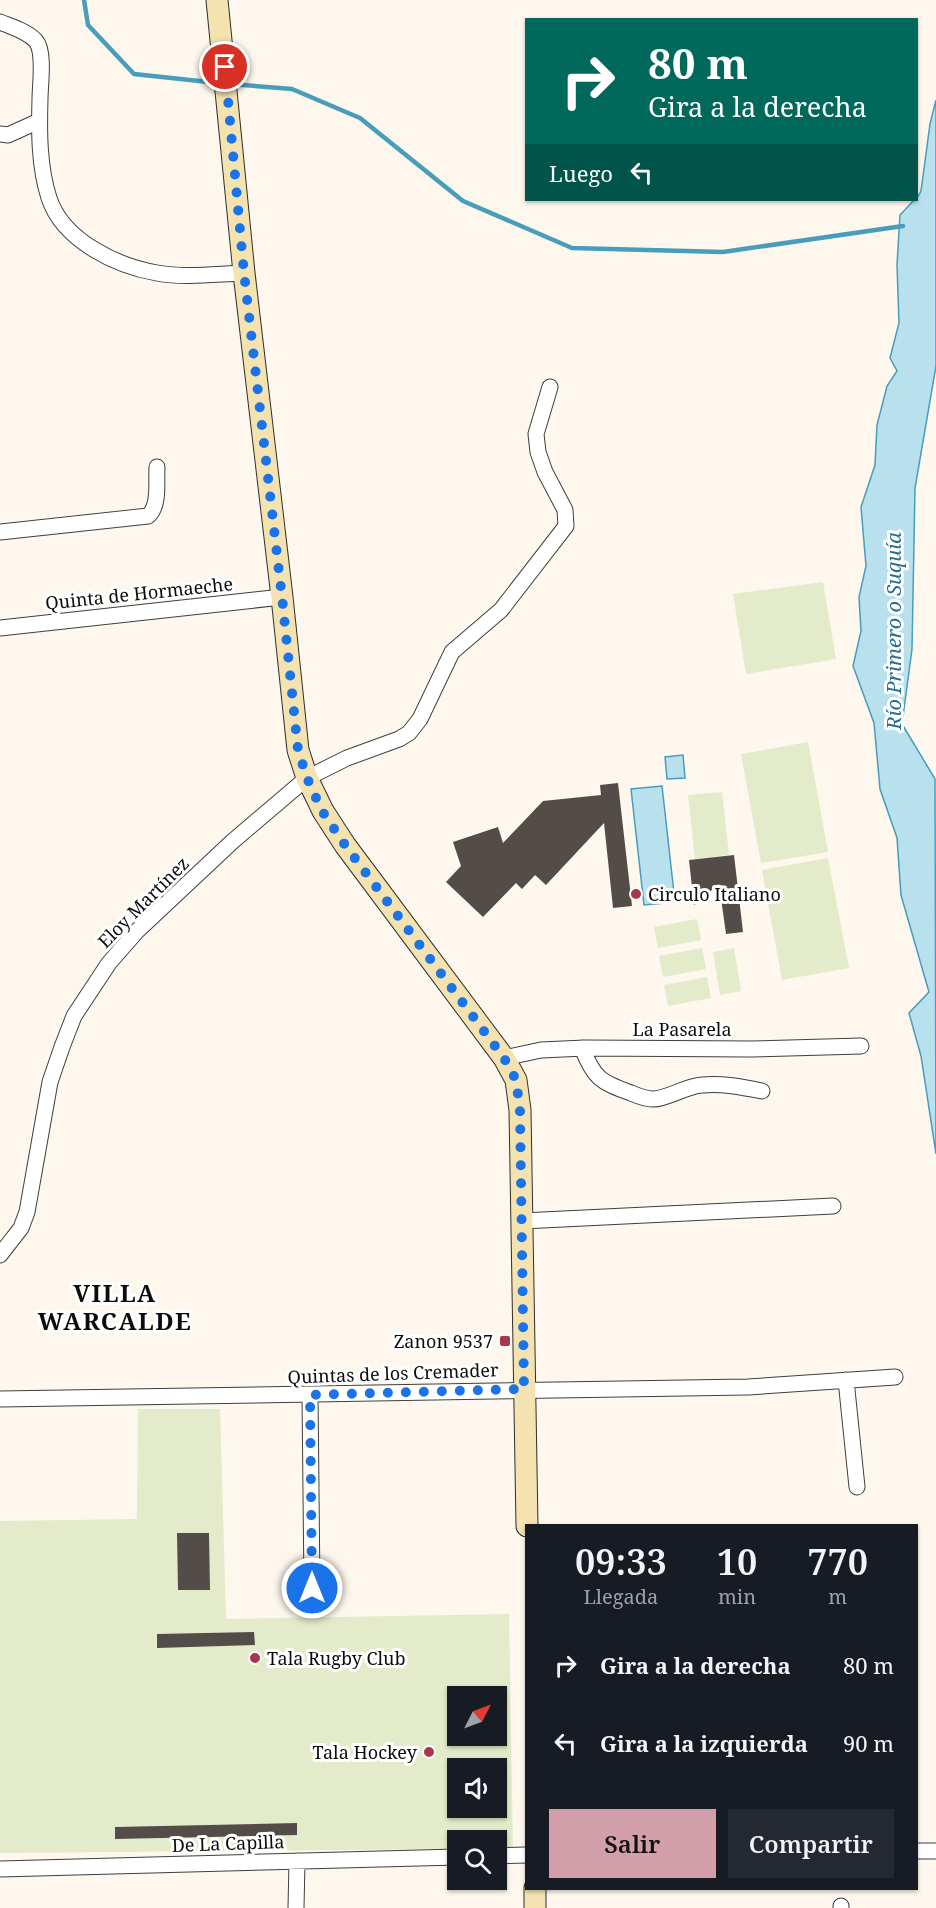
<!DOCTYPE html>
<html lang="es">
<meta charset="utf-8">
<style>
body{margin:0;font-family:"Noto Serif",serif;background:#242831;color:#f1f3f6;height:100vh;display:flex;flex-direction:column;font-size:22px;white-space:nowrap}
*{box-sizing:border-box;margin:0}
p{font-size:20px;color:#9ea1a6}
.icon{flex:none;width:33px;height:33px;fill:none;stroke:currentColor;stroke-width:2;stroke-linecap:round;stroke-linejoin:round}
.map{position:relative;flex:1;overflow:hidden}
.drawer{position:absolute;left:525px;top:1524px;width:393px;height:366px;display:flex;flex-direction:column;background:#171b24;border-radius:0px;box-shadow:0 2px 4px #0004}
.drawer>*{flex:none}
.banner{position:absolute;left:525px;top:18px;width:393px;height:183px;border-radius:0px;box-shadow:0 2px 4px #0004;background:#00695c;color:#fff;overflow:hidden}
.needle{width:39px;rotate:48deg}
.buttons{position:absolute;left:447px;top:1686px;display:grid;gap:12px}
.buttons a{display:grid;place-items:center;width:60px;height:60px;border-radius:0px;background:#171b24;box-shadow:0 2px 4px #0004;font-size:30px}
.pin{position:absolute;display:grid;place-items:center;width:51px;height:51px;color:#fff;margin:-26px;border:3px solid #fff;border-radius:50%;box-shadow:0 2px 6px #0007}
.me{position:absolute;width:66px;margin:-33px;rotate:0deg;stroke-linejoin:round;filter:drop-shadow(0 0 4px #0008)}
.turn{display:flex;align-items:center;gap:21px;height:126px;padding:0 24px;font-size:27px}
.turn .icon{width:78px;height:78px;stroke-width:2.5}
.turn b{display:block;font-size:42px;line-height:51px}
.then{display:flex;align-items:center;height:57px;padding:0 24px;background:#0003;gap:12px;font-size:22px}
.eta{display:flex;justify-content:space-evenly;align-items:center;height:102px;text-align:center}
.eta b{font-size:36px;font-weight:600;line-height:42px}
.cta{display:flex;gap:12px;margin-top:auto;padding:12px 24px}
.cta a{flex:1;height:69px;border-radius:0px;background:#d19eaa;color:#111;font-size:24px;font-weight:600;line-height:69px;text-align:center}
.cta a+a{background:#242831;color:#f1f3f6}
ul{padding:0;list-style:none}
li{display:flex;align-items:center;gap:18px;height:78px;padding:0 24px}
li div{flex:1}
li b{display:block;font-size:22px}
li em{font-style:normal}
.map>svg:first-child{display:block}
.pitch{fill:#e4ebcb;fill-rule:evenodd}
.water{fill:#b8e1ed;stroke:#489dbb;stroke-width:1.5}
.lines{fill:none;stroke-linecap:round;stroke-linejoin:round}
.stream{stroke:#489dbb;stroke-width:4.5}
.building{fill:#534c49}
.street-casing{stroke:#3f3f3f;stroke-width:17}
.secondary-casing{stroke:#2e2e2e;stroke-width:23}
.street{stroke:#fff;stroke-width:15}
.secondary{stroke:#f4e3b0;stroke-width:21}
.route{stroke:#1a73e8;stroke-width:10;stroke-dasharray:0 18}
.poi-dot{fill:#a9364c;stroke:#fff;stroke-width:2}
.labels{text-anchor:middle;dominant-baseline:central;stroke-width:6;stroke-linejoin:round;paint-order:stroke}
.street-label{font-size:18px;fill:#0c0c0c;stroke:#fff}
.poi-label{font-size:18px;fill:#0c0c0c;stroke:#fff;text-anchor:start}
.water-label{font-size:20px;font-style:italic;fill:#266e8c;stroke:#fff}
.district-label{font-size:24px;font-weight:bold;letter-spacing:1.5px;fill:#0c0c0c;stroke:#fff}
</style>
<div class="map">
<svg width="936" height="1908" viewBox="0 0 936 1908">
<rect width="100%" height="100%" fill="#fdf7ed"/>
<!-- pitch -->
<path class="pitch" d="M 823,582 L 836,659 L 746,674 L 733,594 Z
M 808,742 L 828,852 L 761,863 L 741,754 Z
M 722,792 L 729,855 L 695,859 L 688,795 Z
M 828,858 L 849,968 L 782,980 L 762,870 Z
M 697,919 L 701,940 L 658,948 L 654,927 Z
M 702,948 L 706,969 L 663,977 L 659,956 Z
M 734,948 L 741,991 L 720,995 L 713,952 Z
M 707,977 L 711,998 L 668,1006 L 664,985 Z
M 138,1409 L 220,1409 L 226,1619 L 509,1614 L 513,1849 L 497,1849 L 496,1840 L 458,1840 L 457,1849 L 0,1853 L 0,1521 L 137,1519 ZM 458,1696 L 496,1696 L 496,1736 L 458,1736 ZM 458,1768 L 496,1768 L 496,1808 L 458,1808 Z"/>
<!-- water -->
<path class="water" d="M 936,100 L 936,366 L 915,488 L 912,649 L 902,724 L 935,779 L 936,1154 L 921,1056 L 909,1013 L 929,992 L 901,895 L 897,838 L 880,789 L 874,723 L 853,666 L 861,631 L 859,597 L 866,566 L 861,507 L 875,465 L 877,425 L 887,386 L 897,371 L 890,358 L 899,323 L 897,265 L 900,215 L 914,200 L 916,200 L 921,191 L 930,124 Z
M 683,755 L 685,778 L 667,779 L 665,757 Z
M 662,786 L 675,902 L 644,905 L 631,789 Z"/>
<g class="lines">
<!-- stream -->
<path class="stream" d="M 84,0 L 88,25 L 134,74 L 218,83
M 230,84 L 292,89 L 360,118 L 463,201 L 572,248 L 723,252 L 903,226"/>
</g>
<!-- building -->
<path class="building" d="M 618,783 L 632,906 L 613,908 L 604,823 L 546,885 L 535,875 L 522,889 L 516,883 L 483,917 L 446,882 L 461,866 L 453,842 L 498,827 L 503,843 L 543,801 L 601,795 L 600,785 Z
M 734,855 L 743,932 L 726,934 L 719,884 L 694,905 L 689,860 Z
M 177,1533 L 209,1533 L 210,1590 L 178,1590 Z
M 254,1632 L 255,1645 L 157,1648 L 157,1634 Z
M 297,1823 L 297,1835 L 115,1839 L 115,1827 Z"/>
<g class="lines">
<!-- street casing -->
<g class="street-casing">
<path id="street" d="M 0,22 C 12,27 27,31 36,41 C 45,52 40,85 40,99 C 39,132 39,167 49,198 C 63,241 117,266 157,273 C 185,278 215,274 244,273
M 0,134 L 8,135 L 39,121
M 0,532 L 148,516 C 160,506 156,481 157,467
M 0,628 L 282,597
M 582,1048 C 594,1078 600,1082 631,1093 C 638,1096 645,1099 653,1099 C 668,1099 685,1086 702,1085 C 722,1083 742,1087 762,1091
M 504,1058 L 541,1050 L 585,1048 L 751,1049 L 861,1046
M 522,1221 L 833,1206
M 0,1255 L 21,1228 L 27,1212 L 50,1082 L 62,1047 L 74,1016 L 109,963 L 137,931 L 233,841 L 307,778 L 347,758 L 399,739 L 409,733 L 420,719 L 452,652 L 501,610 L 566,526 L 565,510 L 545,472 L 538,452 L 536,434 L 550,387
M 846,1380 L 857,1487
M 310,1395 L 312,1588
M 0,1399 L 748,1387 L 895,1377
M 916,1851 L 936,1851
M 496,1856 L 526,1855
M 0,1869 L 458,1857
M 841,1906 L 841,1908
M 296,1908 L 297,1861"/>
</g>
<!-- secondary casing -->
<g class="secondary-casing">
<path id="secondary" d="M 217,0 L 244,273 L 282,597 L 298,750 L 307,778 L 323,811 L 345,845 L 504,1058 L 516,1080 L 520,1110 L 527,1526
M 535,1888 L 535,1908"/>
</g>
<!-- street -->
<use href="#street" class="street"/>
<!-- secondary -->
<use href="#secondary" class="secondary"/>
</g>
<g class="lines">
<!-- route -->
<path class="route" d="M 225,67 L 244,273 L 282,597 L 298,750 L 307,778 L 322,811 L 345,845 L 504,1058 L 516,1080 L 520,1110 L 524,1389 L 310,1395 L 312,1588"/>
</g>
<!-- markers -->
<g class="poi-dot">
<circle cx="636" cy="894" r="6"/>
<rect x="499" y="1335" width="12" height="12" rx="3"/>
<circle cx="255" cy="1658" r="6"/>
<circle cx="429" cy="1752" r="6"/>
</g>
<g class="labels">
<!-- street labels -->
<g class="street-label">
<text transform="translate(139 593) rotate(-6)">Quinta de Hormaeche</text>
<text transform="translate(143 902) rotate(-45)">Eloy Martínez</text>
<text x="682" y="1029">La Pasarela</text>
<text transform="translate(393 1373) rotate(-2)">Quintas de los Cremader</text>
<text transform="translate(228 1843) rotate(-2)">De La Capilla</text>
</g>
<!-- poi labels -->
<g class="poi-label">
<text x="648" y="894">Circulo Italiano</text>
<text x="493" y="1341" text-anchor="end">Zanon 9537</text>
<text x="267" y="1658">Tala Rugby Club</text>
<text x="417" y="1752" text-anchor="end">Tala Hockey</text>
</g>
<!-- water labels -->
<g class="water-label">
<text transform="translate(893 631) rotate(-90)">Río Primero o Suquía</text>
</g>
<!-- district labels -->
<g class="district-label">
<text x="115" y="1292">VILLA<tspan x="115" dy="28">WARCALDE</tspan></text>
</g>
</g>
</svg>
<div class="buttons">
<a><svg class="needle" viewBox="-14 -14 28 28"><path d="M0-13l5 13h-10z" fill="#e53935"/><path d="M0 13l5-13h-10z" fill="#9ea1a6"/></svg></a>
<a><svg class="icon" aria-label="sound" viewBox="0 0 24 24"><path d="M4 9h4l5-4v14l-5-4H4zM17 9q2 3 0 6"/></svg></a>
<a><svg class="icon" aria-label="search" viewBox="0 0 24 24"><circle cx="10" cy="10" r="6"/><path d="M15 15l6 6"/></svg></a>
</div>
<div class="pin" style="left:225px;top:67px;background:#d93025"><svg class="icon" aria-label="arrive" viewBox="0 0 24 24"><path d="M6 21V4h12l-3 4 3 4H6"/></svg></div>
<svg class="me" style="left:312px;top:1588px" viewBox="-20 -20 40 40"><circle r="17" fill="#1a73e8" stroke="#fff" stroke-width="3"/><path d="M0-11L8 9 0 5-8 9z" fill="#fff"/></svg>
<div class="banner">
<div class="turn"><svg class="icon" aria-label="right" viewBox="0 0 24 24"><path d="M7 20v-9h11M14 6l5 5-5 5"/></svg><div><b>80 m</b>Gira a la derecha</div></div>
<div class="then">Luego<svg class="icon" aria-label="left" viewBox="0 0 24 24"><path d="M17 20v-9H6M10 6l-5 5 5 5"/></svg></div>
</div>
<section class="drawer">
<div class="eta">
<div><b>09:33</b><p>Llegada</p></div>
<div><b>10</b><p>min</p></div>
<div><b>770</b><p>m</p></div>
</div>
<ul>
<li><svg class="icon" aria-label="right" viewBox="0 0 24 24"><path d="M7 20v-9h11M14 6l5 5-5 5"/></svg><div><b>Gira a la derecha</b></div><em>80 m</em></li>
<li><svg class="icon" aria-label="left" viewBox="0 0 24 24"><path d="M17 20v-9H6M10 6l-5 5 5 5"/></svg><div><b>Gira a la izquierda</b></div><em>90 m</em></li>
</ul>
<div class="cta"><a>Salir</a><a>Compartir</a></div>
</section>
</div>
